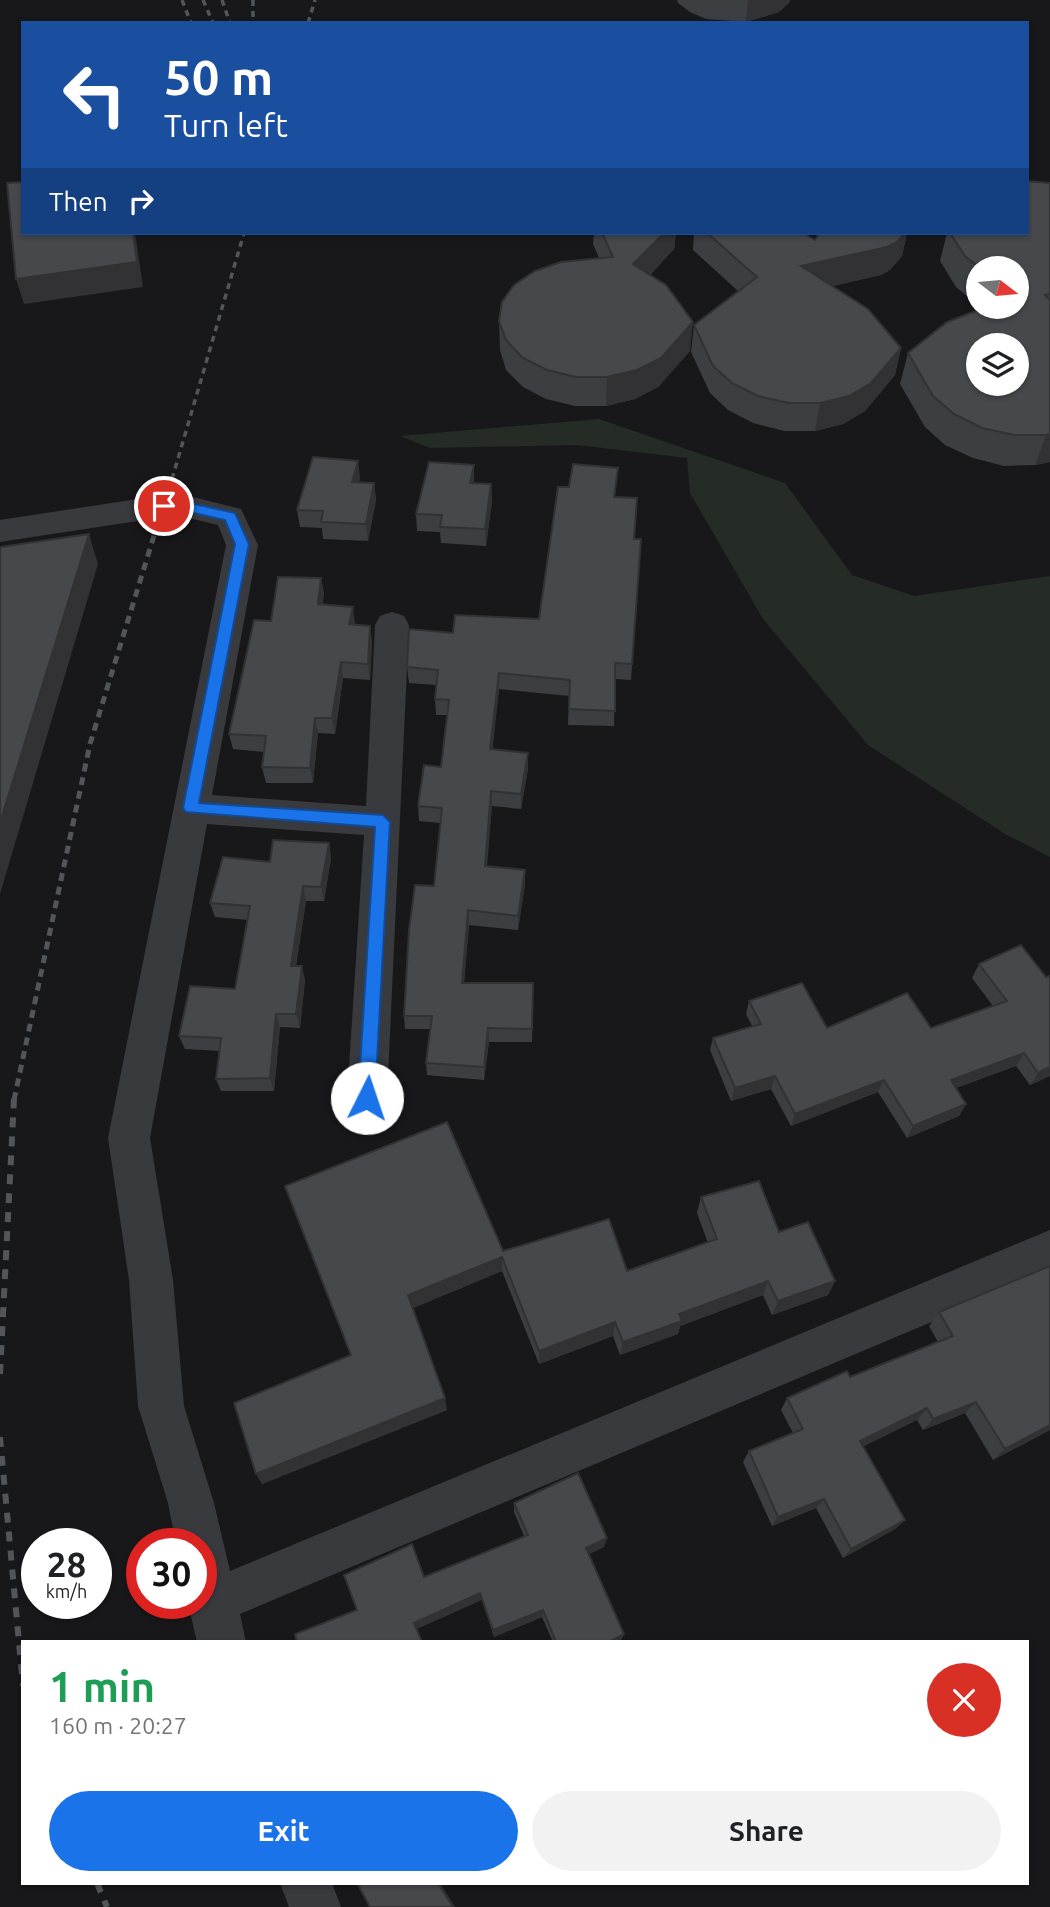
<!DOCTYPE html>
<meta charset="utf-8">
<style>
body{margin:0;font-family:Ubuntu,sans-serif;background:#f2f2f2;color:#202124;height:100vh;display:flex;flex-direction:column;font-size:26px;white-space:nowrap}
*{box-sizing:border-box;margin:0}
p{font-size:23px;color:#757577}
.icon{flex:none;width:38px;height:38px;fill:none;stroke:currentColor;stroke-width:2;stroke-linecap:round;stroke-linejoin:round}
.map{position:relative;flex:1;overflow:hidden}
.details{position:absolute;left:21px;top:1640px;width:1008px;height:245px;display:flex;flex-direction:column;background:#fff;border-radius:0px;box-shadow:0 2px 5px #0004}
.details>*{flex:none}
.hud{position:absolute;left:21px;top:21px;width:1008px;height:214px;border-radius:0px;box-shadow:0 2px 5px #0004;background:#1a4fa0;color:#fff;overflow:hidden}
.needle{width:46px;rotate:106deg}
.controls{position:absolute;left:966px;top:256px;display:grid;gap:14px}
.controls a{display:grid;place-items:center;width:63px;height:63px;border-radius:50%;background:#fff;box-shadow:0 2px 5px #0004;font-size:35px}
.speed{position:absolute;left:21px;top:1528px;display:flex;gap:14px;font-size:35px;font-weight:700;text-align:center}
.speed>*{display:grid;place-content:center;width:91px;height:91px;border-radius:50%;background:#fff;box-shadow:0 2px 5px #0004;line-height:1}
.speed small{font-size:18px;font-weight:400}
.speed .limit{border:10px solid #d22;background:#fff;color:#111}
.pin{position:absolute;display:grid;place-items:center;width:60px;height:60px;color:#fff;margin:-30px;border:4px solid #fff;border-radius:50%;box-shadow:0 2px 7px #0007}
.me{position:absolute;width:77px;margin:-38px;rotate:4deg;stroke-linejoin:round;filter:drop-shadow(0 0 5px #0008)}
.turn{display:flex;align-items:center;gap:24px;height:147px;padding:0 28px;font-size:32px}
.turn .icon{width:91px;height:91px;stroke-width:2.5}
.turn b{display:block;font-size:49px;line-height:60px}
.then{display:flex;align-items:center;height:66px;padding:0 28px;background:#0003;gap:14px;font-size:26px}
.round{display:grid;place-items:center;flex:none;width:74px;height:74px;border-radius:37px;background:#f2f2f2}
.head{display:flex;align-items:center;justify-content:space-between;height:119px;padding:0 28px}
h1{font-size:42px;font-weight:700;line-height:52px;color:#1e9e55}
.primary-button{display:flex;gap:14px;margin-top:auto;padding:14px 28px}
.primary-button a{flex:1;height:80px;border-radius:42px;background:#1a73e8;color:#fff;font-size:28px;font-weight:700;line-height:80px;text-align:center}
.primary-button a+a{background:#f2f2f2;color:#202124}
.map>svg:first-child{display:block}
.green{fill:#242c25}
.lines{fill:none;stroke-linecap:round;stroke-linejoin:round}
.minor{fill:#393a3e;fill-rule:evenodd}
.rail-far2{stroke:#525559;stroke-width:3.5;stroke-dasharray:6 5;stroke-linecap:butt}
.rail-far1{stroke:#525559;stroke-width:5;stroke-dasharray:8 6;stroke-linecap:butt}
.rail{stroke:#525559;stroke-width:6;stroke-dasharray:10 9;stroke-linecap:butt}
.wall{fill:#3d3e41}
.shaded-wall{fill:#323235}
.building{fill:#47484c;stroke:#323235;stroke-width:2;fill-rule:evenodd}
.route{fill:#1a73e8;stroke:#114b97;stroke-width:2}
</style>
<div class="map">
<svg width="1050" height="1907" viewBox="0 0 1050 1907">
<rect width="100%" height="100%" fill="#18181a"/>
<!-- green -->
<path class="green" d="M 599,419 L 785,483 L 852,575 L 914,596 L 1050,576 L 1050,857 L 1005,834 L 868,745 L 763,619 L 690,493 L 687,458 L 577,445 L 430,448 L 400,436 Z"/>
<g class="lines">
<!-- minor -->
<path class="minor" d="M 164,495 L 185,495 L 241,509 L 258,545 L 212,795 L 366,806 L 375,625 L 380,616 L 392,612 L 404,616 L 409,625 L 387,1098 L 381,1111 L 367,1116 L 353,1111 L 347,1098 L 364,835 L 207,824 L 150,1138 L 173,1280 L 184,1406 L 214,1503 L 230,1571 L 1050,1230 L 1050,1272 L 240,1614 L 246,1642 L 197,1642 L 188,1603 L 201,1603 L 201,1544 L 176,1544 L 168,1503 L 138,1406 L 129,1280 L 108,1138 L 226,545 L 218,525 L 185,517 L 164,517 L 0,542 L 0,520 Z
M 280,1883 L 332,1883 L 341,1907 L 289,1907 Z"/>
<!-- rail-far2 -->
<path class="rail-far2" d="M 182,0 L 191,23
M 203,0 L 213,23
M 222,0 L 230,23
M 253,0 L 253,23
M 308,23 L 315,0
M 172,479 L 244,233"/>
<!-- rail-far1 -->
<path class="rail-far1" d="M 14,1100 L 90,744 L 172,477"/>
<!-- rail -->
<path class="rail" d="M 0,1374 L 14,1099
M 0,1437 L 23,1686
M 97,1883 L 107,1907"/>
</g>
<!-- wall -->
<path class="wall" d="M 677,0 L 790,0 L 789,3 L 779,12 L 746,22 L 706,19 L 690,12 L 678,3 Z
M 1050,183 L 1050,462 L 1035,465 L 1004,466 L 973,458 L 945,445 L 925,427 L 900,384 L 908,353 L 983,309 L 979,306 L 1017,306 L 1017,268 L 978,268 L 978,305 L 956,287 L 940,261 L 947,233 L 1027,233 Z
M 594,233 L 676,233 L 674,249 L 650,275 L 690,351 L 658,387 L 635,399 L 606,406 L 575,406 L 546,399 L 523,387 L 506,370 L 500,350 L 499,321 L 599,258 L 593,244 Z
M 694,233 L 803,233 L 815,240 L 819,233 L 907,233 L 902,256 L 890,270 L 881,275 L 833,286 L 901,348 L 895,375 L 865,411 L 843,424 L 815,431 L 784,431 L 753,423 L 728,410 L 710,393 L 691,352 L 694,325 L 738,291 L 693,250 Z
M 618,468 L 615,497 L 634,539 L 641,539 L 631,680 L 615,679 L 614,726 L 568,725 L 569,696 L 499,689 L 492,749 L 528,769 L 521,809 L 492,806 L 487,866 L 525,884 L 518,930 L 469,925 L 464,983 L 533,983 L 532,1042 L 489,1042 L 484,1080 L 427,1075 L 426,1063 L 430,1029 L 405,1029 L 404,1016 L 434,886 L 440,823 L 419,821 L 418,806 L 441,767 L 447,715 L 436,715 L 435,699 L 436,685 L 409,683 L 407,667 L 453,633 L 539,619 L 569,487 Z
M 360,478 L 359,482 L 374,483 L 376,500 L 368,541 L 323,539 L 322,528 L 300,527 L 297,510 Z
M 474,484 L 491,484 L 492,501 L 486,546 L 441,543 L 440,532 L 417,531 L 416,514 Z
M 321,578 L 324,594 L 322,605 L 355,624 L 372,642 L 370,680 L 343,678 L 335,734 L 318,733 L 313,783 L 266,783 L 262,767 L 264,752 L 233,749 L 229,734 L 271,621 Z
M 329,843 L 331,858 L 324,901 L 306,901 L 296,966 L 305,980 L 300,1028 L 280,1027 L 274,1091 L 221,1091 L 216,1079 L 220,1051 L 185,1049 L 179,1036 L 235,989 L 248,920 L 215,917 L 210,903 L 270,862 Z
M 979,964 L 1046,977 L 1050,1076 L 1030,1085 L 1016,1066 L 956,1088 L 966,1104 L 959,1116 L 907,1138 L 878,1092 L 791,1126 L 771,1089 L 731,1101 L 710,1050 L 713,1038 L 752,1026 L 746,1014 L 749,1001 L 827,1028 L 931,1028 L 993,1006 L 972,978 Z
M 285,1186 L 503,1251 L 627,1271 L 708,1243 L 697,1213 L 701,1197 L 779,1232 L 835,1281 L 828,1295 L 772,1315 L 763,1295 L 680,1326 L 678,1334 L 620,1355 L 613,1336 L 539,1364 L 502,1271 L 413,1308 L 447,1410 L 262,1484 L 351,1355 Z
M 1050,1266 L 1050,1430 L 993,1460 L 965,1413 L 923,1430 L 917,1420 L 863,1446 L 905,1520 L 895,1529 L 843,1558 L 816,1508 L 772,1526 L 743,1462 L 749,1451 L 793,1433 L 781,1410 L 787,1398 L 850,1377 L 938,1342 L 929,1326 L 939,1312 Z
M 514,1503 L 604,1547 L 589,1554 L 624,1634 L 621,1640 L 619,1642 L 553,1642 L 542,1617 L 494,1637 L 482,1600 L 357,1610 L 424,1577 L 524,1536 L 514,1512 Z"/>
<!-- shaded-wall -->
<path class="shaded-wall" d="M 748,0 L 790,0 L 789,3 L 779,12 L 746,22 Z
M 133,233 L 135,233 L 143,287 L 24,304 L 16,279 Z
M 664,233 L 676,233 L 674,249 L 631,293 L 633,264 Z
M 905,233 L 907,233 L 902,256 L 890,270 L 881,275 L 796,294 L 801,266 Z
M 693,322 L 690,351 L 658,387 L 635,399 L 606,406 L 607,377 Z
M 901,348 L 895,375 L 865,411 L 843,424 L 815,431 L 820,403 Z
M 1050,434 L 1050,462 L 1035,465 L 1046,435 Z
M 358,461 L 360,478 L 354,499 L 352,482 Z
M 474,465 L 474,482 L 471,500 L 470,483 Z
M 374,483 L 376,500 L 368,541 L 366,524 Z
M 491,484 L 492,501 L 486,546 L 485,529 Z
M 89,534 L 98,564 L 0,894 L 0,823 Z
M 321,578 L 324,594 L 320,621 L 318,604 Z
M 353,607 L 355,623 L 351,640 L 349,624 Z
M 370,626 L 372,642 L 370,680 L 368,664 Z
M 341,662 L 343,678 L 335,734 L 332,718 Z
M 499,673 L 499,689 L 491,765 L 490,749 Z
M 315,718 L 318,733 L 313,783 L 310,768 Z
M 528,753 L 528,769 L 521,809 L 521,794 Z
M 491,791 L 492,806 L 485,880 L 485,866 Z
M 329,843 L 331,858 L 324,901 L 321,887 Z
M 525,870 L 525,884 L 518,930 L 518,916 Z
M 303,886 L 306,901 L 294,979 L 291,966 Z
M 468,910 L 469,925 L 463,996 L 462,983 Z
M 302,966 L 305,980 L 300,1028 L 296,1014 Z
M 276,1014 L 280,1027 L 274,1091 L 270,1078 Z
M 488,1028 L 489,1042 L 484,1080 L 484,1067 Z
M 1024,1053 L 1016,1066 L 944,1092 L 951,1080 Z
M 1050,1067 L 1050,1076 L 1030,1085 L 1038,1073 Z
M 775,1076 L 771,1089 L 731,1101 L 735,1088 Z
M 884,1080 L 878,1092 L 791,1126 L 795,1114 Z
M 966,1104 L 959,1116 L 907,1138 L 913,1126 Z
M 502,1257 L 502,1271 L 411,1309 L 408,1295 Z
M 768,1281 L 763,1295 L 680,1326 L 678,1334 L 620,1355 L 623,1342 L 679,1314 Z
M 835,1281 L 828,1295 L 772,1315 L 778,1301 Z
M 615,1322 L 613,1336 L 539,1364 L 539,1351 Z
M 445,1398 L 447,1410 L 262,1484 L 256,1474 Z
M 976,1402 L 965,1413 L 923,1430 L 933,1419 Z
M 927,1408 L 917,1420 L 852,1452 L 860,1441 Z
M 1050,1425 L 1050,1430 L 993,1460 L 1005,1449 Z
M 824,1499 L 816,1508 L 772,1526 L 778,1517 Z
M 905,1520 L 895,1529 L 843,1558 L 851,1549 Z
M 607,1538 L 604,1547 L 584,1556 L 586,1548 Z
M 480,1593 L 482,1600 L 417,1629 L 414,1623 Z
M 543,1610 L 542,1617 L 494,1637 L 493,1630 Z
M 624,1634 L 621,1640 L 619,1642 L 609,1642 Z
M 438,1883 L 440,1883 L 455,1907 L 453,1907 Z"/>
<!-- building -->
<path class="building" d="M 1027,181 L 1050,183 L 1050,294 L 1045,295 L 1050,300 L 1050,434 L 1046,435 L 1014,435 L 982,428 L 954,414 L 933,396 L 908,353 L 947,322 L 989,306 L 1017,306 L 1017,268 L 980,268 L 965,256 L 950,233 L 1027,233 ZM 978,345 L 1017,345 L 1017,383 L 978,383 Z
M 23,182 L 23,233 L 133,233 L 137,262 L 16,279 L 7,183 Z
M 602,233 L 664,233 L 633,264 L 666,285 L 693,322 L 661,358 L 637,370 L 607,377 L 576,377 L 547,370 L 523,358 L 506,340 L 499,321 L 502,302 L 514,285 L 535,271 L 561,262 L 613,257 Z
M 707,233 L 803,233 L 815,240 L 819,233 L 905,233 L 897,242 L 887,247 L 801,266 L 868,309 L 901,348 L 871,383 L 849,396 L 820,403 L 789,403 L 758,396 L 732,383 L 713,366 L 694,325 L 757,277 Z
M 313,457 L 358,461 L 352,482 L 374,483 L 366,524 L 321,522 L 323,511 L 297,510 Z
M 429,462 L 474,465 L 470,483 L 491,484 L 485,529 L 440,527 L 442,515 L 416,514 Z
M 573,464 L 618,468 L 614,497 L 637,498 L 634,539 L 641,539 L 632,664 L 615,663 L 615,711 L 569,709 L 570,680 L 499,673 L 490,749 L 528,753 L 521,794 L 491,791 L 485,866 L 525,870 L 518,916 L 468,910 L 462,983 L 533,983 L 532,1029 L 488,1028 L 484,1067 L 426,1063 L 432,1016 L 404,1016 L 409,930 L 415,885 L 434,886 L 442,808 L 418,806 L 424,765 L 441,767 L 449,700 L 435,699 L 438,670 L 407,667 L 409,629 L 453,633 L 455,615 L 539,619 L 558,487 L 569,487 Z
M 89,534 L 0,823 L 0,547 Z
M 278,577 L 321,578 L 318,604 L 353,607 L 349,624 L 370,626 L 368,664 L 341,662 L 332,718 L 315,718 L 310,768 L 262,767 L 266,736 L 229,734 L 254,620 L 271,621 Z
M 273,840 L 329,843 L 321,887 L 303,886 L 291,966 L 302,966 L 296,1014 L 276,1014 L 270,1078 L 216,1079 L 221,1038 L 179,1036 L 190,986 L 235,989 L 250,906 L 210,903 L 223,857 L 270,862 Z
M 1021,945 L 1046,977 L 1050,976 L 1050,1067 L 1038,1073 L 1024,1053 L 951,1080 L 966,1104 L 913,1126 L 884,1080 L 795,1114 L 775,1076 L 735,1088 L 713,1038 L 761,1024 L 749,1001 L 802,983 L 827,1028 L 907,993 L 931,1028 L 1007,1001 L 979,964 Z
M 447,1122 L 503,1251 L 609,1219 L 627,1271 L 717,1239 L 701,1197 L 759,1181 L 779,1232 L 808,1222 L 835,1281 L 778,1301 L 768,1281 L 679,1314 L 682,1321 L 623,1342 L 615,1322 L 539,1351 L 502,1257 L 408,1295 L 445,1398 L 256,1474 L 234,1403 L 351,1355 L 285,1186 Z
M 1050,1266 L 1050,1425 L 1005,1449 L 976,1402 L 933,1419 L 927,1408 L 860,1441 L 905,1520 L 851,1549 L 824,1499 L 778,1517 L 749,1451 L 803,1429 L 787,1398 L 847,1371 L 850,1377 L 953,1336 L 939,1312 Z
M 578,1473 L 607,1538 L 586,1548 L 624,1634 L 609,1642 L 556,1642 L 543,1610 L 493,1630 L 480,1593 L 414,1623 L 422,1642 L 297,1642 L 295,1634 L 357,1610 L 344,1575 L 412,1544 L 424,1577 L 528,1535 L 514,1503 Z
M 357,1883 L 438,1883 L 453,1907 L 370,1907 Z"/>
<!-- route -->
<path class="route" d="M 164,501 L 185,502 L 235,513 L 249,544 L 199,803 L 383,815 L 390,822 L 375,1098 L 373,1103 L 367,1105 L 361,1103 L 358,1098 L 375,827 L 186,812 L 183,808 L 235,544 L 225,520 L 185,511 L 160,509 L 160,502 Z"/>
</svg>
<div class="controls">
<a><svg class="needle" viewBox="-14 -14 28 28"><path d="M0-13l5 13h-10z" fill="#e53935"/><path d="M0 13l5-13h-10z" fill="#757577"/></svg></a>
<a><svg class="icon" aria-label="layers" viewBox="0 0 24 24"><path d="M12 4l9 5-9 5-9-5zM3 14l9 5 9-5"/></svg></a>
</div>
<div class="speed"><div>28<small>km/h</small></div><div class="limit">30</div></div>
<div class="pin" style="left:164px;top:506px;background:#d93025"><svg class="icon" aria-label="arrive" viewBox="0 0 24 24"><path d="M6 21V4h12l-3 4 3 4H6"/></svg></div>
<svg class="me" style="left:367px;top:1098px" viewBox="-20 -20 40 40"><circle r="19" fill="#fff"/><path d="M0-13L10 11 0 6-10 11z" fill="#1a73e8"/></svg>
<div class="hud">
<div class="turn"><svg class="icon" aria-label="left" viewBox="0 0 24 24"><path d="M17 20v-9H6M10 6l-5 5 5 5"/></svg><div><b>50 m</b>Turn left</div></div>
<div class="then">Then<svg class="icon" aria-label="right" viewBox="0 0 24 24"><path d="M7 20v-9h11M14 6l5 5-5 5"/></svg></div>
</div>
<section class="details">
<div class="head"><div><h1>1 min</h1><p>160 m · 20:27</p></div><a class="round" style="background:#d93025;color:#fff"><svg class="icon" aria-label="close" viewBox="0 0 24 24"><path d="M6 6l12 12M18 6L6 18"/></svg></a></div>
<div class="primary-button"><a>Exit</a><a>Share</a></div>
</section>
</div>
